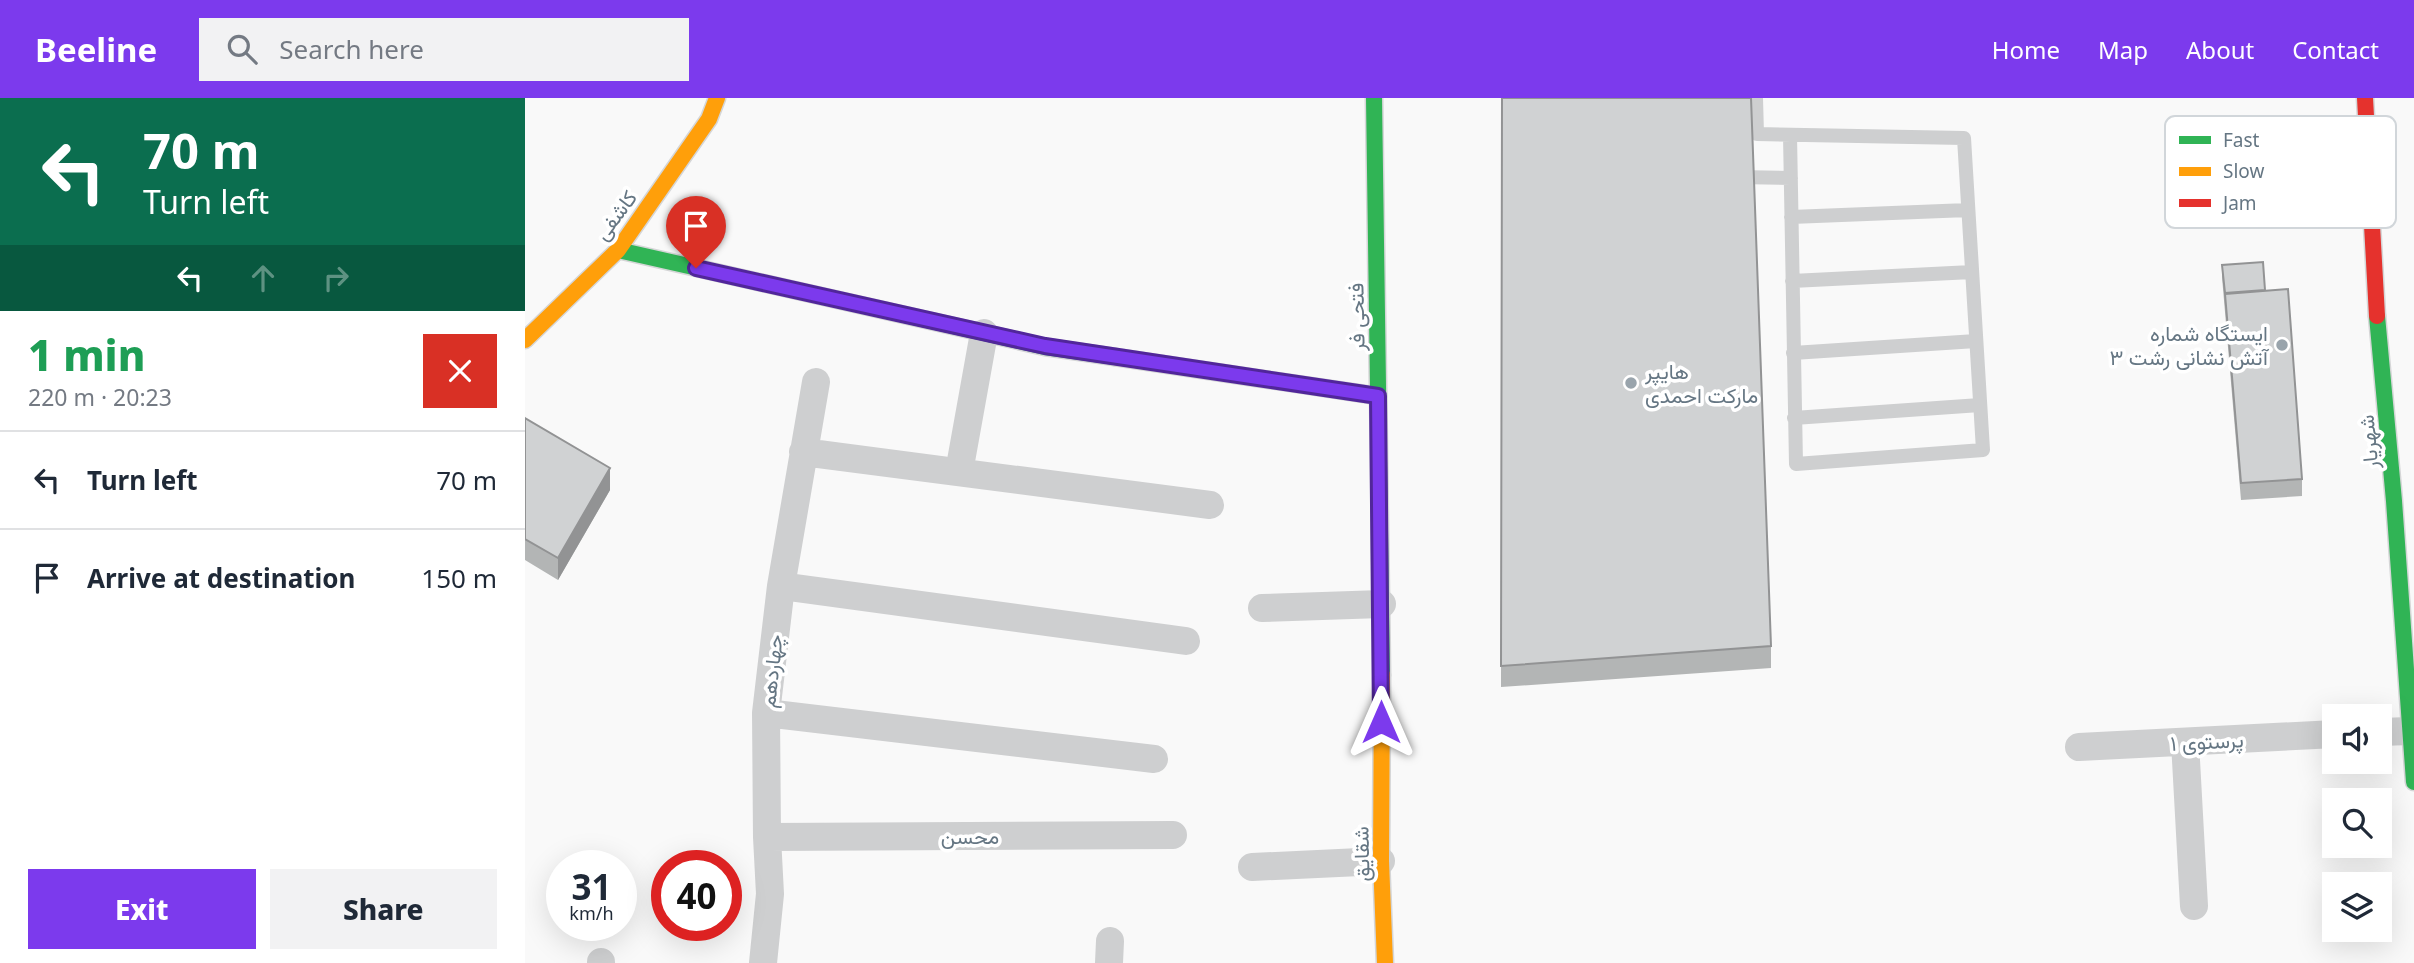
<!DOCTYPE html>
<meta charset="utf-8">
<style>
body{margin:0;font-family:"Noto Sans",Vazirmatn,sans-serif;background:#f2f2f3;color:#1f2937;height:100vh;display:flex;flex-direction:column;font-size:26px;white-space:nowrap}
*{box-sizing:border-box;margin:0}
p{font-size:23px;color:#747a83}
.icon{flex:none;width:38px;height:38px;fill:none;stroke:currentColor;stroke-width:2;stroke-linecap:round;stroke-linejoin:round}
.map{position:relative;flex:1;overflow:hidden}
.details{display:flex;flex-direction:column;background:#fff;width:525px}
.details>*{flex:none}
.guide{background:#0b6e4f;color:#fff;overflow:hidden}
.buttons{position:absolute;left:1797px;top:606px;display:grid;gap:14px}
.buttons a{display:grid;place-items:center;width:70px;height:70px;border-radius:0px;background:#fff;box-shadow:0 7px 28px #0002;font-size:35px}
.speed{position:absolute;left:21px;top:752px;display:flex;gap:14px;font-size:35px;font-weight:700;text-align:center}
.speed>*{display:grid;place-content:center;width:91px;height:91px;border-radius:50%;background:#fff;box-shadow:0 7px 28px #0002;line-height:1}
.speed small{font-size:18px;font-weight:400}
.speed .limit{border:10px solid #d22;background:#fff;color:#111}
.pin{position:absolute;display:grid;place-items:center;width:60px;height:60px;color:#fff;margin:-72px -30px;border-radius:50% 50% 50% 0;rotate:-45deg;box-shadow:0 0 7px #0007}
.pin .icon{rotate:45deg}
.me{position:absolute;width:77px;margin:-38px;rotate:0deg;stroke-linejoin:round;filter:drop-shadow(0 0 5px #0008)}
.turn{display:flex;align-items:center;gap:24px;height:147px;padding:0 28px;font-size:32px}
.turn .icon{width:91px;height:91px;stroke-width:2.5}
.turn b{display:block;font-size:49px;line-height:60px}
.lanes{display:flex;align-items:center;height:66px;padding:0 28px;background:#0003;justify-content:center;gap:35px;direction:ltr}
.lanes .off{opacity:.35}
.round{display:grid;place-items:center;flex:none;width:74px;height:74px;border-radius:0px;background:#f2f2f3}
.head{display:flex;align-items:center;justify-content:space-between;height:119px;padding:0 28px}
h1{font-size:42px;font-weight:800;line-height:52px;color:#1e9e55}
.primary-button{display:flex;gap:14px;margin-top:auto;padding:14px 28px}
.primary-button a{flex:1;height:80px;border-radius:0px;background:#7c3aed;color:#fff;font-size:28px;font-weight:800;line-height:80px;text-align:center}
.primary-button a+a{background:#f2f2f3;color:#1f2937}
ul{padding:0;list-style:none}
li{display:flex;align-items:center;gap:21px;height:98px;padding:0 28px;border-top:2px solid #e0e1e3}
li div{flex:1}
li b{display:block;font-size:26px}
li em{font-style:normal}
header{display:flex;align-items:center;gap:42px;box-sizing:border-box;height:98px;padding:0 35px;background:#7c3aed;color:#fff}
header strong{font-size:33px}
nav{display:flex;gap:38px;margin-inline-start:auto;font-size:24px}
.search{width:490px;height:63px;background:#f2f2f3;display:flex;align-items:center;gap:18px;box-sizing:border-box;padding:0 24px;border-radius:0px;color:#747a83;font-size:26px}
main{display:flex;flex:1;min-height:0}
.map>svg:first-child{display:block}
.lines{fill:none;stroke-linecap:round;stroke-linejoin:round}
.fast-casing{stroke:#d5d6d7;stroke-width:19}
.slow-casing{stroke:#d5d6d7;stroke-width:19}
.jam-casing{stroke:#d5d6d7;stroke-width:19}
.lane{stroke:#cecfd0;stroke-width:14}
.street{stroke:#cecfd0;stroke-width:28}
.fast{stroke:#30b455;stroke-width:16}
.slow{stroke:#ff9f0a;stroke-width:16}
.jam{stroke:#e5322d;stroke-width:16}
.wall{fill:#b3b5b5}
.shaded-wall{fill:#929394}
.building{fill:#d0d2d3;stroke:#929394;stroke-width:2}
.route-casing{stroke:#51269a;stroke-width:18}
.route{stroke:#7c3aed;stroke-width:12}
.poi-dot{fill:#99a4ac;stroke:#fff;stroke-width:2.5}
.labels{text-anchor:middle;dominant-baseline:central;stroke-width:7;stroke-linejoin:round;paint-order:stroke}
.street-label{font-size:21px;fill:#657683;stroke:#fff}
.poi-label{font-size:21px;fill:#657683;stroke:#fff;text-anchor:end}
.key{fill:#fff;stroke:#d1d6da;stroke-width:2}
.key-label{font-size:19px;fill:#657683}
</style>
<header>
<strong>Beeline</strong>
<div class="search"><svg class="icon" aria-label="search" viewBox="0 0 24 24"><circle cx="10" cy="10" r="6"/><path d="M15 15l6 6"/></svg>Search here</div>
<nav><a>Home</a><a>Map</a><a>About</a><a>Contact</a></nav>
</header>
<main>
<section class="details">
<div class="guide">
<div class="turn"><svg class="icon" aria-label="left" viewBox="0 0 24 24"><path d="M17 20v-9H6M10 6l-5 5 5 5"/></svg><div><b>70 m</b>Turn left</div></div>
<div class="lanes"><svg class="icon" aria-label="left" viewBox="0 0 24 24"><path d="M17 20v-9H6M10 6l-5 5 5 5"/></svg><svg class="icon off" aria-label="ahead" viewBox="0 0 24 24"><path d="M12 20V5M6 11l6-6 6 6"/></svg><svg class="icon off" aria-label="right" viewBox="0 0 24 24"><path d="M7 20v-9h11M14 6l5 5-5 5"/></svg></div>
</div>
<div class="head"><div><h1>1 min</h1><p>220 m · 20:23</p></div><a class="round" style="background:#d93025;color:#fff"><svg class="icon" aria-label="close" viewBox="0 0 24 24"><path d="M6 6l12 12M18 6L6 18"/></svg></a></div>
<ul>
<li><svg class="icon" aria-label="left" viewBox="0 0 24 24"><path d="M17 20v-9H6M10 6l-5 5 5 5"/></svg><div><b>Turn left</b></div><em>70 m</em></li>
<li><svg class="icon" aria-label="arrive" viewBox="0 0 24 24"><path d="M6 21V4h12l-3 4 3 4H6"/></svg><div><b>Arrive at destination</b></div><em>150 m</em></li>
</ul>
<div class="primary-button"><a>Exit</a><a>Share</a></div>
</section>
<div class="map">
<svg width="1889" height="865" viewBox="0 0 1889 865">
<rect width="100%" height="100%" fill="#f9f9f9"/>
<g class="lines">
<!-- fast casing -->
<g class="fast-casing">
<path id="fast" d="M 849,0 L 857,577
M 93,152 L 520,249 L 590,259
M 1852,218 L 1869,403 L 1889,684"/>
</g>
<!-- slow casing -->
<g class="slow-casing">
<path id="slow" d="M 0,242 L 93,152 L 184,21 L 192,0
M 590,259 L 853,298
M 857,577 L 856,763 L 860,865"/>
</g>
<!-- jam casing -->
<g class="jam-casing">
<path id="jam" d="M 1840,0 L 1852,218"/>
</g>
<!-- lane -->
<path class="lane" d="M 1231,0 L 1232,36 L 1439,40 L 1458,352 L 1271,366 L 1265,37
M 1211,79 L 1266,80
M 1266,119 L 1443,112
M 1267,183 L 1447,174
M 1268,255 L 1451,243
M 1269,320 L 1455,307"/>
<!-- street -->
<path class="street" d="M 278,354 L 685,407
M 434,374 L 459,235
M 256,488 L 661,543
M 737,510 L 857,506
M 241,615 L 629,661
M 1855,634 L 1885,633
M 1660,644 L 1669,808
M 1554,649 L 1810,636
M 242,739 L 648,737
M 727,769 L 856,763
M 76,865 L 76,864
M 238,865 L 245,796 L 242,739 L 241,615 L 256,488 L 291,284
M 584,865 L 585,843"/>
<!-- fast -->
<use href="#fast" class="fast"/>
<!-- slow -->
<use href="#slow" class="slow"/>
<!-- jam -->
<use href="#jam" class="jam"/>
</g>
<!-- wall -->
<path class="wall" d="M 977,0 L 1246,548 L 1246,570 L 976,589 Z
M 1738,164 L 1740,193 L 1777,381 L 1777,398 L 1716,402 L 1697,179 L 1697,167 Z
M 0,320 L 85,392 L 33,482 L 0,462 Z"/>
<!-- shaded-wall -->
<path class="shaded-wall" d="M 85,370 L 85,392 L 33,482 L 33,460 Z"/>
<!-- building -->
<path class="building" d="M 977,0 L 1226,0 L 1246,548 L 976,568 Z
M 1738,164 L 1740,192 L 1700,195 L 1697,167 Z
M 1763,191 L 1777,381 L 1716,385 L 1700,196 Z
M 0,320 L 85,370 L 33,460 L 0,441 Z"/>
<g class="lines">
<!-- route casing -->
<g class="route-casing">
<path id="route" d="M 171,170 L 520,248 L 853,298 L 856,624"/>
</g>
<!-- route -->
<use href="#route" class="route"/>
</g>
<!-- markers -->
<g class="poi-dot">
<circle cx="1757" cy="247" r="7"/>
<circle cx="1106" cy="285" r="7"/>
</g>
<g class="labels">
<!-- street labels -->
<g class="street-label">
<text transform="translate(90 117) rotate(-53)">کاشفی</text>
<text transform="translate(831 219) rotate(-91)">فتحی فر</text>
<text transform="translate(1843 344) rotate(-95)">شهریار</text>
<text transform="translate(246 573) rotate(-84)">چهاردهم</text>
<text transform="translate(1682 643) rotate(-3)">پرستوی ۱</text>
<text x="445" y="738">محسن</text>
<text transform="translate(836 756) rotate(-91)">شقایق</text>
</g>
<!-- poi labels -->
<g class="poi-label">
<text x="1743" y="235">ایستگاه شماره<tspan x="1743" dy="24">۳ آتش نشانی رشت</tspan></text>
<text x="1120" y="273" text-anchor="start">هایپر<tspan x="1120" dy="24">مارکت احمدی</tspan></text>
</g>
</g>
<!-- legend -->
<rect x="1640" y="18" width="231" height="112" rx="10" class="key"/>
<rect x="1654" y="38" width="32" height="8" fill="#30b455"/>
<rect x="1654" y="69" width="32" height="9" fill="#ff9f0a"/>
<rect x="1654" y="101" width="32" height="8" fill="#e5322d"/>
<g class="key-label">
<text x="1698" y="49">Fast</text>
<text x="1698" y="80">Slow</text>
<text x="1698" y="112">Jam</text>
</g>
</svg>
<div class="buttons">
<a><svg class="icon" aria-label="sound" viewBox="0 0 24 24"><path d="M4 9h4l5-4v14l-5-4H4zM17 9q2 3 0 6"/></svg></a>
<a><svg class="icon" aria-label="search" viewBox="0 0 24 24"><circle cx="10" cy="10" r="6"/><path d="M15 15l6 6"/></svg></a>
<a><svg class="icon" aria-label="layers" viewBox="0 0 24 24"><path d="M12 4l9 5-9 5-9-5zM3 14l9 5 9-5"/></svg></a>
</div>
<div class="speed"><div>31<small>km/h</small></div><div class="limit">40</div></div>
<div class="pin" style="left:171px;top:170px;background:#d93025"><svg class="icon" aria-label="arrive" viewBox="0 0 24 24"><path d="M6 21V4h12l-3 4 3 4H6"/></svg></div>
<svg class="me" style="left:856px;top:624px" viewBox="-20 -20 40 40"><path d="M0-17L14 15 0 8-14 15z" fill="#7c3aed" stroke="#fff" stroke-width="4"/></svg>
</div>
</main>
